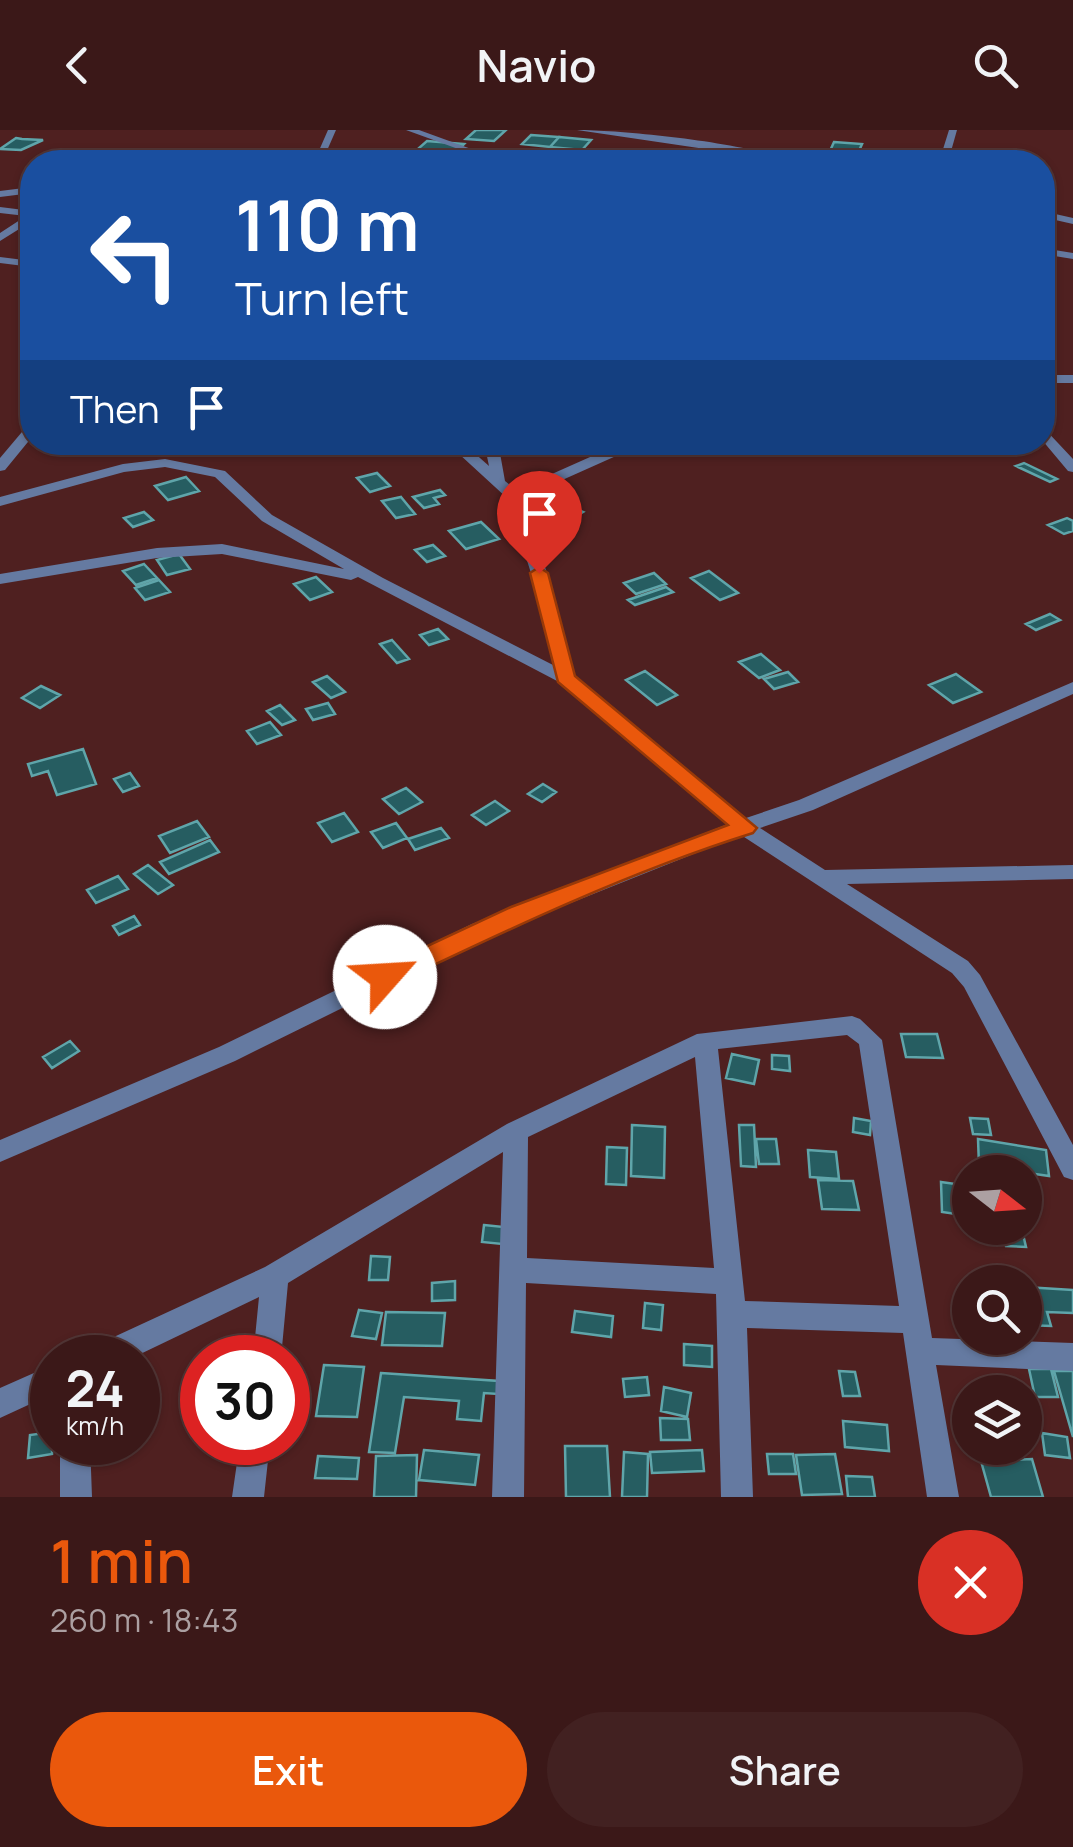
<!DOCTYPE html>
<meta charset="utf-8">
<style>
body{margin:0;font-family:Manrope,sans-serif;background:#422121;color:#f1f3f6;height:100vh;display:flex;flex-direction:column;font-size:38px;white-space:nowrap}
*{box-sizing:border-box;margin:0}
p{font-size:32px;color:#aca0a2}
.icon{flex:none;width:55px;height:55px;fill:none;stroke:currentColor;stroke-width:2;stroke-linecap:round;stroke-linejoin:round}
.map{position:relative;height:1367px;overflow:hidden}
.sheet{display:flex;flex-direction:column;background:#3b1818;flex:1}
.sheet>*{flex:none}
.banner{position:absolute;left:20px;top:20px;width:1035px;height:305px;border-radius:40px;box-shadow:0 2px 8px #0004,0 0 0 2px #543737;background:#1a4fa0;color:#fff;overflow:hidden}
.needle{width:65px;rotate:107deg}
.tools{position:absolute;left:952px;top:1025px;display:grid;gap:20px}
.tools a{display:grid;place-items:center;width:90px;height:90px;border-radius:50%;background:#3b1818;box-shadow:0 2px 8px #0004,0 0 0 2px #543737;font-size:50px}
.speed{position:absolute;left:30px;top:1205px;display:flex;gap:20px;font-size:50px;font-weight:700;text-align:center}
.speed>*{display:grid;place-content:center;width:130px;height:130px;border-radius:50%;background:#3b1818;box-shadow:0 2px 8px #0004,0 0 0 2px #543737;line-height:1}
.speed small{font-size:25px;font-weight:400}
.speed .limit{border:15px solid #d22;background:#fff;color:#111}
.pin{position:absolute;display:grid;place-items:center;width:85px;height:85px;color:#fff;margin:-102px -42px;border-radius:50% 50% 50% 0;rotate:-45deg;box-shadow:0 0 10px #0007}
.pin .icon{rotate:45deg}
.me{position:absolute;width:110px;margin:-55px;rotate:64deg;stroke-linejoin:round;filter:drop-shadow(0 0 8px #0008)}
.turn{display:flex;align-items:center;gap:35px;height:210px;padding:0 50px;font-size:45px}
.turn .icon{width:130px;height:130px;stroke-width:2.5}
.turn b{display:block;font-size:70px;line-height:85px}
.then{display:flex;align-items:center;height:95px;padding:0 50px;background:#0003;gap:20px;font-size:38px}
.round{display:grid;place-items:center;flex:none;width:105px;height:105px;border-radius:52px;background:#422121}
.summary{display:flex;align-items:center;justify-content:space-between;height:170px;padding:0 50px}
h1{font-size:60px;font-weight:600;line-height:75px;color:#ea580c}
.action{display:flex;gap:20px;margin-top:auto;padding:20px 50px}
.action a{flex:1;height:115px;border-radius:60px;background:#ea580c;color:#fff;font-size:40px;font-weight:600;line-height:115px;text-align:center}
.action a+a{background:#422121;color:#f1f3f6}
header{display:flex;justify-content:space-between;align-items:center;height:130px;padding:0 50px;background:#3b1818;font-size:45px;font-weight:600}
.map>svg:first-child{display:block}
.building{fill:#265d61;stroke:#5fa5aa;stroke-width:2.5}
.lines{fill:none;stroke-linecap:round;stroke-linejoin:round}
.street{fill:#657aa1;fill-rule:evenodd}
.route{fill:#ea580c;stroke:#983908;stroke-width:2.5}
</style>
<header><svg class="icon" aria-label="back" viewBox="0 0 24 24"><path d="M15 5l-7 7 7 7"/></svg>Navio<svg class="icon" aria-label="search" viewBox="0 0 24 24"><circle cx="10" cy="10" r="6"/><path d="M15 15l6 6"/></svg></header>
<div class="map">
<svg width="1073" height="1367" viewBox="0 0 1073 1367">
<rect width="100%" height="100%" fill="#4f2020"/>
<!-- building -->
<path class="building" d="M 476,0 L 506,0 L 494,11 L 466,9 Z
M 531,5 L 559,7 L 550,17 L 522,14 Z
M 559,7 L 591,10 L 582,20 L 550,17 Z
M 16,8 L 22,9 L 43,10 L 21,20 L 0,19 Z
M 427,11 L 464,14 L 456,22 L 419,18 Z
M 834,12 L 862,14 L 854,32 L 825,32 Z
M 713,21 L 743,24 L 739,32 L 706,32 Z
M 402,22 L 432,25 L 424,32 L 392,32 Z
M 743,24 L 802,29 L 739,32 Z
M 858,24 L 889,27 L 887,32 L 854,32 Z
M 432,25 L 462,27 L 457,32 L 424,32 Z
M 1024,333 L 1057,349 L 1050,352 L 1016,336 Z
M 377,343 L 390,356 L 370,362 L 357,348 Z
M 186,347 L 199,361 L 168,370 L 155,356 Z
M 440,360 L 445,365 L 434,368 L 439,374 L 424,378 L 413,367 Z
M 543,365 L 583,382 L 563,394 L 529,380 L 534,377 L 528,375 Z
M 401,367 L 415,384 L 396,388 L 382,371 Z
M 144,382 L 153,390 L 133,397 L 124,388 Z
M 1067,388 L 1073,391 L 1073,401 L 1064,404 L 1048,395 Z
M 481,392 L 499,409 L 466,419 L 449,401 Z
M 433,415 L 445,426 L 427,432 L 415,420 Z
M 179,424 L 190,439 L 167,445 L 157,430 Z
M 144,434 L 157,448 L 136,455 L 123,441 Z
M 709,441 L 738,463 L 720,470 L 691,448 Z
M 654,443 L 666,454 L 636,464 L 624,453 Z
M 316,447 L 332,462 L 310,470 L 294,454 Z
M 159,450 L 170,462 L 145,470 L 135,458 Z
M 666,457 L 673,462 L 635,475 L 628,470 Z
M 1050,484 L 1060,490 L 1036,500 L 1026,494 Z
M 438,499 L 448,509 L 429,515 L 420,505 Z
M 392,510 L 409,529 L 397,533 L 380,514 Z
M 761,524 L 780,540 L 759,548 L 739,532 Z
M 645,541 L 677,565 L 657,575 L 626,550 Z
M 788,542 L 798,552 L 774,559 L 764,549 Z
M 956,544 L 981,562 L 953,573 L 929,555 Z
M 327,546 L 345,562 L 331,568 L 313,552 Z
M 41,556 L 60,565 L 40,578 L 22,568 Z
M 328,573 L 335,584 L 313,590 L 306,579 Z
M 280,575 L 295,590 L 282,595 L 267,581 Z
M 270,592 L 281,605 L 257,614 L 247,601 Z
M 83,619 L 96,654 L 57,665 L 48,641 L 32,646 L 28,634 Z
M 130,643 L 139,656 L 123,662 L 114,649 Z
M 543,654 L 556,662 L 542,672 L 528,664 Z
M 406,658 L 422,672 L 399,684 L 383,669 Z
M 495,671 L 509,681 L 486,695 L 472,685 Z
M 344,683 L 358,702 L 332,712 L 318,693 Z
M 197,691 L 209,707 L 170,723 L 159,706 Z
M 396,693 L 407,708 L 383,718 L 371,702 Z
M 441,698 L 449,708 L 415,720 L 408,709 Z
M 210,710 L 219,722 L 169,744 L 160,732 Z
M 148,735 L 173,755 L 158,764 L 134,744 Z
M 118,746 L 128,759 L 96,773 L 87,760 Z
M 134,786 L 140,795 L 119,805 L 113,796 Z
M 901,904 L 937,904 L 943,928 L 906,927 Z
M 70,911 L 79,921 L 52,938 L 43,927 Z
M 732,924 L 759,930 L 754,954 L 726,948 Z
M 772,925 L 789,926 L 790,941 L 772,939 Z
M 854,988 L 871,991 L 870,1005 L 853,1002 Z
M 970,988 L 988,989 L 991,1005 L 973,1004 Z
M 632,995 L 665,997 L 664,1048 L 631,1046 Z
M 739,995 L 754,995 L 756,1037 L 741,1036 Z
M 756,1009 L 776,1009 L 779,1034 L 759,1034 Z
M 978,1009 L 1046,1020 L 1049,1046 L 979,1036 Z
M 607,1017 L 627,1018 L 626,1055 L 606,1054 Z
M 808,1020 L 836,1022 L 839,1049 L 810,1047 Z
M 818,1050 L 853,1051 L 859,1080 L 822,1079 Z
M 941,1052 L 970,1056 L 970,1086 L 942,1082 Z
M 484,1095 L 504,1097 L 502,1114 L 482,1112 Z
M 1003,1099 L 1022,1100 L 1026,1117 L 1006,1116 Z
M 371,1126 L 390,1127 L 388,1150 L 369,1150 Z
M 455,1151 L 455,1170 L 432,1171 L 432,1153 Z
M 1025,1157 L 1073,1160 L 1073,1183 L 1047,1182 L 1051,1196 L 1025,1195 Z
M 645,1173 L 663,1175 L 661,1200 L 643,1198 Z
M 359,1180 L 382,1183 L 376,1209 L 352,1206 Z
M 575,1181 L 613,1186 L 611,1207 L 572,1202 Z
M 386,1182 L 445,1183 L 442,1216 L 382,1215 Z
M 259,1211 L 257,1228 L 216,1228 L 218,1212 Z
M 684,1214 L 712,1216 L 712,1237 L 684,1235 Z
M 324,1235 L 364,1237 L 357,1287 L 316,1286 Z
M 1029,1239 L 1051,1239 L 1058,1267 L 1035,1267 Z
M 839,1241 L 855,1242 L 860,1266 L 843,1266 Z
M 1054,1241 L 1073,1241 L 1073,1307 Z
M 381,1243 L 499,1251 L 498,1264 L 484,1263 L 481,1291 L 457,1289 L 459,1271 L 404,1267 L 395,1323 L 369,1322 Z
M 647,1247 L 649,1265 L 625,1267 L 623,1249 Z
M 664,1257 L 691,1263 L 687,1287 L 661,1281 Z
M 299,1274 L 297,1295 L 288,1295 L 288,1275 Z
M 660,1288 L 688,1289 L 690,1310 L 661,1310 Z
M 843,1291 L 887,1295 L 889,1321 L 845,1317 Z
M 52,1302 L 52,1324 L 28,1328 L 30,1305 Z
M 1042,1303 L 1067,1307 L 1070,1328 L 1045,1325 Z
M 565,1316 L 607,1316 L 610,1367 L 566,1367 Z
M 424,1320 L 479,1325 L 475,1355 L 419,1350 Z
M 702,1320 L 704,1341 L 652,1343 L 650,1322 Z
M 624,1322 L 648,1324 L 647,1367 L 622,1367 Z
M 767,1324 L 793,1324 L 796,1344 L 769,1344 Z
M 835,1324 L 842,1364 L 802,1365 L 796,1325 Z
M 417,1325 L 416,1367 L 374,1367 L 376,1326 Z
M 318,1326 L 359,1328 L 357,1349 L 315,1348 Z
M 1032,1329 L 1043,1367 L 991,1367 L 981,1331 Z
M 846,1346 L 872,1347 L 875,1367 L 848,1367 Z"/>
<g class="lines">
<!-- street -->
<path class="street" d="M 328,0 L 336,0 L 322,32 L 314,32 Z
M 406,0 L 419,0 L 507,32 L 494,32 Z
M 577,0 C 623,0 752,13 791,32 L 776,32 L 739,24 Z
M 949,0 L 957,0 L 948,32 L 939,32 Z
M 32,57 L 32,63 L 0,67 L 0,61 Z
M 0,77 L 32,81 L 32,91 L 0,111 L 0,103 L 26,86 L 0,83 Z
M 1042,81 L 1073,88 L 1073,94 L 1042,87 Z
M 1042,118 L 1073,123 L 1073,129 L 1042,124 Z
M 0,127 L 32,131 L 32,137 L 0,133 Z
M 1042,245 L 1073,245 L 1073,253 L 1042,253 Z
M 32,295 L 32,307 L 5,340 L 0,341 L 0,328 L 27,296 Z
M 1042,296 L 1073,329 L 1073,342 L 1068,341 L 1042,310 Z
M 446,312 L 462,312 L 489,336 L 484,312 L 498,312 L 505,351 L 516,360 L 608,319 L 654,312 L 698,312 L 691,316 L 616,326 L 522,368 L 547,443 L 573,546 L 746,688 L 799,670 L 1073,552 L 1073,564 L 813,680 L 760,698 L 825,740 L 1073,735 L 1073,749 L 847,754 L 968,831 L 980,845 L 1073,1015 L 1073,1050 L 1064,1047 L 964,857 L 952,843 L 741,705 L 488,806 L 235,931 L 0,1032 L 0,1010 L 219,917 L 472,794 L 728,694 L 559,552 L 358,447 L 351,450 L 222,424 L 157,428 L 0,454 L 0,444 L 157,418 L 222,414 L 344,439 L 262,391 L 215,347 L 165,337 L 124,342 L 0,376 L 0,367 L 123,334 L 165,329 L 225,341 L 272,385 L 383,448 L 553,535 L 531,443 L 507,368 Z
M 852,886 L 860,889 L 882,910 L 932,1208 L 1073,1213 L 1073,1241 L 936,1235 L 959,1367 L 927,1367 L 903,1203 L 747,1198 L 753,1367 L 721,1367 L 716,1164 L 526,1153 L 524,1367 L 492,1367 L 503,1022 L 288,1153 L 281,1228 L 253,1228 L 259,1167 L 132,1228 L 86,1228 L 90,1218 L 265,1137 L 507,994 L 697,904 ZM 847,905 L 859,914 L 899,1176 L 745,1171 L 718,919 ZM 695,927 L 714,1138 L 527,1128 L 528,1007 Z
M 52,1235 L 52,1264 L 0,1288 L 0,1258 Z
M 60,1312 L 90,1312 L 92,1367 L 60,1367 Z
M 240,1312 L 270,1312 L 264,1367 L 232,1367 Z"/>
</g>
<!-- route -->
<path class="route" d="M 539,437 L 548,443 L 575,546 L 757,698 L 753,703 C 629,742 511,798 394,854 L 376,854 L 372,847 L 376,840 L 511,777 L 728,695 L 558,552 L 530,443 Z"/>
</svg>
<div class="tools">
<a><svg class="needle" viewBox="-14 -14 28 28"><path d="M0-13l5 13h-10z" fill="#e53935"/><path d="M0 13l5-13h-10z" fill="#aca0a2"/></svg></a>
<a><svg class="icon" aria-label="search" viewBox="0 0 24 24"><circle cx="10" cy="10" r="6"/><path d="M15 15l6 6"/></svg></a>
<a><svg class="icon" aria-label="layers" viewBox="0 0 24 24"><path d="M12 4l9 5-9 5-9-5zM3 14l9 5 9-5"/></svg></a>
</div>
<div class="speed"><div>24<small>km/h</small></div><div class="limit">30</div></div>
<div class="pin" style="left:539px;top:443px;background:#d93025"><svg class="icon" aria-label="arrive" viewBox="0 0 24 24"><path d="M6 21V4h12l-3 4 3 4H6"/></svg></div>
<svg class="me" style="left:385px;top:847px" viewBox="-20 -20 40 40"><circle r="19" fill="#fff"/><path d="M0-13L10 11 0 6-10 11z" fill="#ea580c"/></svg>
<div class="banner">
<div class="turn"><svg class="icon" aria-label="left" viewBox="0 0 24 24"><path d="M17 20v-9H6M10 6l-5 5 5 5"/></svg><div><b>110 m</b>Turn left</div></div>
<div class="then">Then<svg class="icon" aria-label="arrive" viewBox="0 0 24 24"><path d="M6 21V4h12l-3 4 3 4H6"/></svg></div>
</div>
</div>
<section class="sheet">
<div class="summary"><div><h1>1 min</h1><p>260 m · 18:43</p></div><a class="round" style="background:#d93025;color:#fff"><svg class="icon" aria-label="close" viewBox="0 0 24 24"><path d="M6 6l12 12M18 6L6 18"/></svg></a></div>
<div class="action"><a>Exit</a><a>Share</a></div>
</section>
